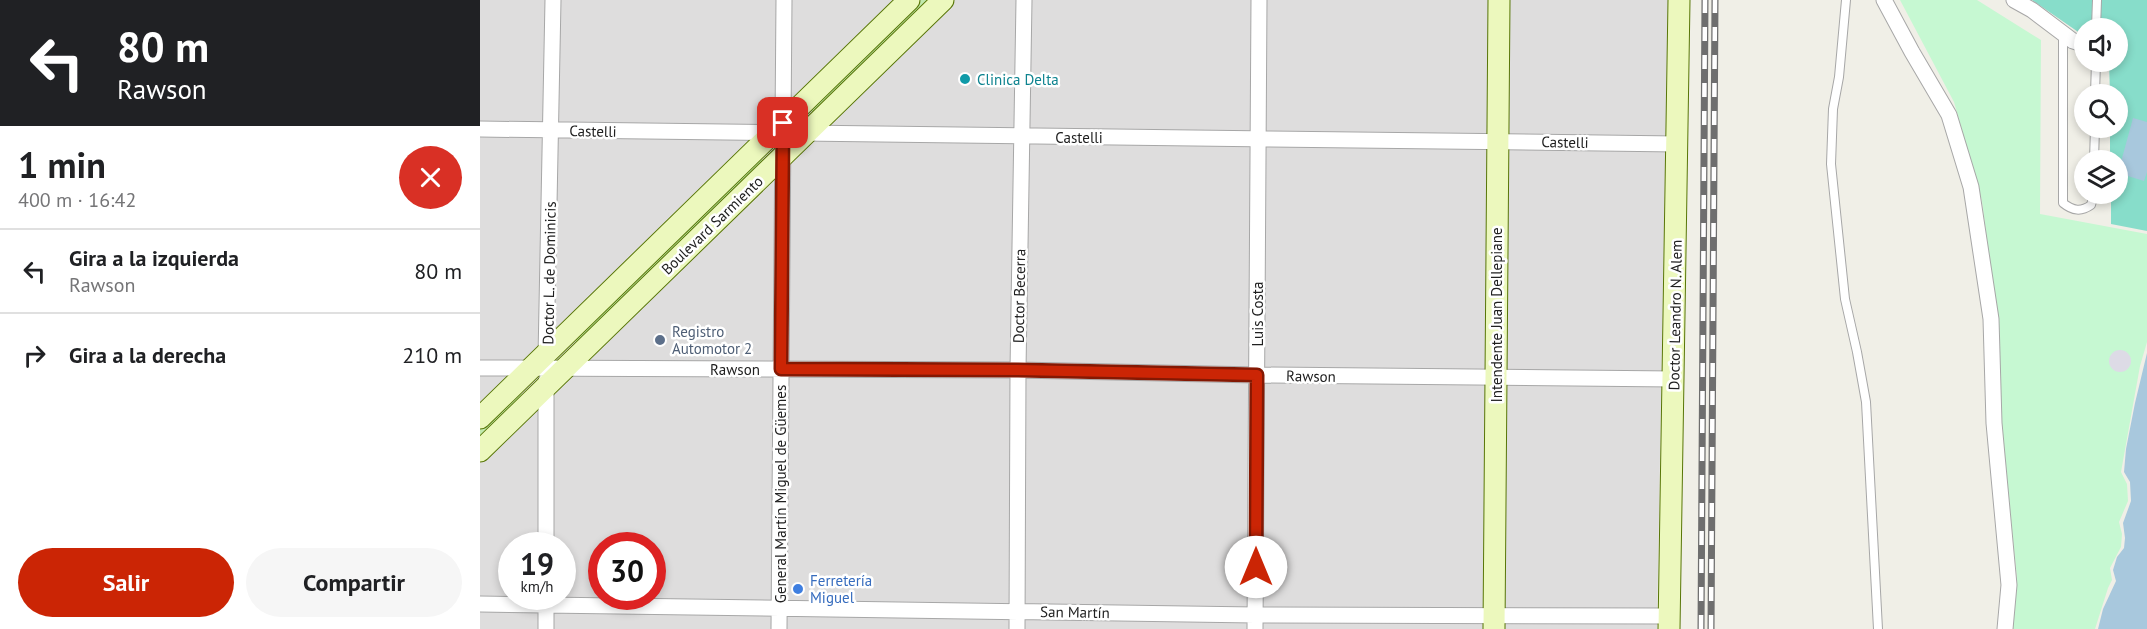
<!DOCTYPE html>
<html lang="es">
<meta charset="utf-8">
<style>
body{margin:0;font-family:"PT Sans",sans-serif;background:#f6f6f6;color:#202124;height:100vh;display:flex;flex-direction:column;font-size:22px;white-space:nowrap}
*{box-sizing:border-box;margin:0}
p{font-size:20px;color:#757577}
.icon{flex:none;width:33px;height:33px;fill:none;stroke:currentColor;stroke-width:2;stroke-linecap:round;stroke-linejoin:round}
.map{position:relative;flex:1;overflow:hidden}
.details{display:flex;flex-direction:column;background:#fff;width:480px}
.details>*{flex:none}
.top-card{background:#202124;color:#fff;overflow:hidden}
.fabs{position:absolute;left:1594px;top:18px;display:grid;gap:12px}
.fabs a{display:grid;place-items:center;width:54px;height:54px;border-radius:50%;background:#fff;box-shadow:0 3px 9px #0003;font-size:30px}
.speed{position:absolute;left:18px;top:532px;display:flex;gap:12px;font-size:30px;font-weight:700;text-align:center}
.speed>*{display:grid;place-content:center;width:78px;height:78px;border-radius:50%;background:#fff;box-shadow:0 3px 9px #0003;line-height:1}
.speed small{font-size:15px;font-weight:400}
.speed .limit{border:9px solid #d22;background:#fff;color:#111}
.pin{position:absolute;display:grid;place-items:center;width:51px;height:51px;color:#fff;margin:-26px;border-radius:12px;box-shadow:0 3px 9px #0006}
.me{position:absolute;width:66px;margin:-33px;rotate:0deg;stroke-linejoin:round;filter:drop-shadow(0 0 4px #0008)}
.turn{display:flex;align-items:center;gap:21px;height:126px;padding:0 18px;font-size:27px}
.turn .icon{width:78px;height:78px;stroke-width:2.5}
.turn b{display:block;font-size:42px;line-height:51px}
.round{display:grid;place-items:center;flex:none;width:63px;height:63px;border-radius:32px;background:#f6f6f6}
.headline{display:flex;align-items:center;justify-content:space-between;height:102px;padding:0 18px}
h1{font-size:36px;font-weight:600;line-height:45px}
.cta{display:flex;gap:12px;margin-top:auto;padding:12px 18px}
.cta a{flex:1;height:69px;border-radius:36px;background:#cb2505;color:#fff;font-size:24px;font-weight:600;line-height:69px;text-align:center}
.cta a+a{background:#f6f6f6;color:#202124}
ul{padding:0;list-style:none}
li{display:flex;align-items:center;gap:18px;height:84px;padding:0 18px;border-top:2px solid #e0e0e0}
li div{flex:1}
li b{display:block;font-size:22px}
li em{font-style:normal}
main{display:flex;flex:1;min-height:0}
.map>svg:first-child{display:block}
.residential{fill:#dedddd;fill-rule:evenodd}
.grass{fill:#c1e9ae}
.park{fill:#c6f8d2}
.pitch{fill:#87ddca}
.plaza{fill:#dddbe6}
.water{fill:#a8c8dd}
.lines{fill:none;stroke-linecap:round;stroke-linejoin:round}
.lane-casing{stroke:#a7a7a7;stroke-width:10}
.street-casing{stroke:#a7a7a7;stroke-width:17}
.secondary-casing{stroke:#587607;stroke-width:23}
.lane{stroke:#fff;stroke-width:8}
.street{stroke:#fff;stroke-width:15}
.secondary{stroke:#ecf8bd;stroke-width:21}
.rail-casing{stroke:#6e6e6e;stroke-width:7}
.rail{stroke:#fff;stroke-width:4.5;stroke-dasharray:14;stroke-linecap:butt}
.route-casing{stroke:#841803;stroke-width:15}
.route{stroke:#cb2505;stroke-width:10}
.culture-dot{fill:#0f9aa8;stroke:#fff;stroke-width:2}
.service-dot{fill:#5c6f8a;stroke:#fff;stroke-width:2}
.shop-dot{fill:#3f7fe0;stroke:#fff;stroke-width:2}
.labels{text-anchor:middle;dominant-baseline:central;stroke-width:5;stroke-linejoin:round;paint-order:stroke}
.culture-label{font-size:15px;fill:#0d838f;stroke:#fff;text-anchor:start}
.street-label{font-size:15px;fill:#202020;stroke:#fff}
.service-label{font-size:15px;fill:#4e5e75;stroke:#fff;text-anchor:start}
.shop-label{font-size:15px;fill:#366cbe;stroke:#fff;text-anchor:start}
</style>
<main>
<section class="details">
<div class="top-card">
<div class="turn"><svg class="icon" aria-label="left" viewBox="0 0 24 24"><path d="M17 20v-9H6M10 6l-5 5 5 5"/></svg><div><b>80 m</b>Rawson</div></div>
</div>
<div class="headline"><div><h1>1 min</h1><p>400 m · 16:42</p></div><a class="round" style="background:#d93025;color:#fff"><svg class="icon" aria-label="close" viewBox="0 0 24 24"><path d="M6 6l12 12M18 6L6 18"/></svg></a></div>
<ul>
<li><svg class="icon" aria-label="left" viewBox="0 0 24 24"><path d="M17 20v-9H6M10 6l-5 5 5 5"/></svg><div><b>Gira a la izquierda</b><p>Rawson</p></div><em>80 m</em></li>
<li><svg class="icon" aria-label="right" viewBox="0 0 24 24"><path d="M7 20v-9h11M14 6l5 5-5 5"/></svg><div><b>Gira a la derecha</b></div><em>210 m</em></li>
</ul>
<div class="cta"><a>Salir</a><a>Compartir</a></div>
</section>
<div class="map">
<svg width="1667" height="629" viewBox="0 0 1667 629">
<rect width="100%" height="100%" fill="#f0efe7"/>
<!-- residential -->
<path class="residential" d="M 0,0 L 1188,0 L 1177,629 L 0,629 ZM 32,546 L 82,546 L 82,597 L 32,597 ZM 122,546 L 172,546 L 172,597 L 122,597 Z"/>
<!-- grass -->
<path class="grass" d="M 441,0 L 452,0 L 334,113 L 332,112 L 332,107 Z
M 280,158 L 284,161 L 99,343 L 96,342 L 95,338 Z
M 40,392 L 43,396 L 0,440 L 0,429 Z"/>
<!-- park -->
<path class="park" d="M 1420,0 L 1497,0 L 1561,40 L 1560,214 L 1667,234 L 1667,342 L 1660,366 L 1641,472 L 1647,484 L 1648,501 L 1639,522 L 1642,534 L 1641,547 L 1630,568 L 1632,580 L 1628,588 L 1615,629 L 1532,629 L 1537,578 L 1521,424 L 1517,317 L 1502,201 L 1474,102 Z"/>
<!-- pitch -->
<path class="pitch" d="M 1552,0 L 1667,0 L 1667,231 L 1631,224 L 1631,194 L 1638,194 L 1638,160 L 1630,160 L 1630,128 L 1638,128 L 1638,94 L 1630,94 L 1629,62 L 1638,62 L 1638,28 L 1605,28 L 1604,36 Z"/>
<!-- plaza -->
<path class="plaza" d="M1629 361a11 11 0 1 1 22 0a11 11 0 1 1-22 0Z"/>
<!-- water -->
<path class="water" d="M 1653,118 L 1667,122 L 1667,172 L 1664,181 L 1638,173 Z
M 1667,353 L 1667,629 L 1618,629 L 1623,609 L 1636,581 L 1633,570 L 1637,557 L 1644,548 L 1645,538 L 1643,523 L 1651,501 L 1650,482 L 1644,472 L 1646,449 L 1655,403 Z"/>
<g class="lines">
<!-- lane casing -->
<g class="lane-casing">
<path id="lane" d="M 1366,0 L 1359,77 L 1353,109 L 1351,164 L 1365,299 L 1377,352 L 1386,402 L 1398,629
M 1616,28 L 1617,0
M 1583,35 L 1583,203 C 1593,211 1601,212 1611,205 L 1614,194
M 1615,94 L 1616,62
M 1614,160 L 1615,128"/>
</g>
<!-- street casing -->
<g class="street-casing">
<path id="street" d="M 1404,0 L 1432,52 L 1469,115 L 1491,187 L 1511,319 L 1514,423 L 1529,585 L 1525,629
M 1534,0 L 1552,10 L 1593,41 L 1605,45
M 0,129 L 1197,144
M 66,357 L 73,0
M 0,368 L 538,370 L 777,375 L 1194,379
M 66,546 L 66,381
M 66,597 L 66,629
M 0,604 L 775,615 L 1190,616
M 299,629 L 304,0
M 537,629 L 538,370 L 544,0
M 775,629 L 779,0"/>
</g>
<!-- secondary casing -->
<g class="secondary-casing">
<path id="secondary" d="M 0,418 L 429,0
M 0,451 L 463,0
M 1014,629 L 1019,0
M 1189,629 L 1199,0"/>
</g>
<!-- lane -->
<use href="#lane" class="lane"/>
<!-- street -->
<use href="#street" class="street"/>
<!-- secondary -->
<use href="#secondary" class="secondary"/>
<!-- rail casing -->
<g class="rail-casing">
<path id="rail" d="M 1221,629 L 1225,0
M 1231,629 L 1235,0"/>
</g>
<!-- rail -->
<use href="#rail" class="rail"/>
</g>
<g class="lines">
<!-- route casing -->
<g class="route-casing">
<path id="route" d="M 303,123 L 301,369 L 538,370 L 777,375 L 776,567"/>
</g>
<!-- route -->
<use href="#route" class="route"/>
</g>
<!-- markers -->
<circle class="culture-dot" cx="485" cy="79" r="6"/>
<circle class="service-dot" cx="180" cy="340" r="6"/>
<circle class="shop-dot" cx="318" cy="589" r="6"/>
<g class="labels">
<!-- culture labels -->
<g class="culture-label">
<text x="497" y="79">Clinica Delta</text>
</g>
<!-- street labels -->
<g class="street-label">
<text transform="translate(113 131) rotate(1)">Castelli</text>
<text x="599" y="137">Castelli</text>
<text transform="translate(1085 142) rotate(1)">Castelli</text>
<text transform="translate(232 225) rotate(-44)">Boulevard Sarmiento</text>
<text transform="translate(69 273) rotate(-89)">Doctor L. de Dominicis</text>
<text transform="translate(539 296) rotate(-89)">Doctor Becerra</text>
<text transform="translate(777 314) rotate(-90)">Luis Costa</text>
<text transform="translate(1016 315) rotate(-90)">Intendente Juan Dellepiane</text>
<text transform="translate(1195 315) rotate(-89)">Doctor Leandro N. Alem</text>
<text x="255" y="369">Rawson</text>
<text transform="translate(831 376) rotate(1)">Rawson</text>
<text transform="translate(300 494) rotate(-90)">General Martín Miguel de Güemes</text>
<text transform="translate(595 612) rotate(1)">San Martín</text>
</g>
<!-- service labels -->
<g class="service-label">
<text x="192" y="331">Registro<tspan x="192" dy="17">Automotor 2</tspan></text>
</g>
<!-- shop labels -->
<g class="shop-label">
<text x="330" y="580">Ferretería<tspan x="330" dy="17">Miguel</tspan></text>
</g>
</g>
</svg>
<div class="fabs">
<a><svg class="icon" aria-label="sound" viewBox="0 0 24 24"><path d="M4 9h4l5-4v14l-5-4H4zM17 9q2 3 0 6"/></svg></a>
<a><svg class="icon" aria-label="search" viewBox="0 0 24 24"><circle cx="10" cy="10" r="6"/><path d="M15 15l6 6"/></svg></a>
<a><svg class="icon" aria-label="layers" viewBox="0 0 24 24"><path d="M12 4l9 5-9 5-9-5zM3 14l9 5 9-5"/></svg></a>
</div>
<div class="speed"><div>19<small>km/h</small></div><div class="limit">30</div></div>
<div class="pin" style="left:303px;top:123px;background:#d93025"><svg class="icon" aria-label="arrive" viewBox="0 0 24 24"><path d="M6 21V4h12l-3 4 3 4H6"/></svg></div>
<svg class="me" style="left:776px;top:567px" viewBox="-20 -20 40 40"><circle r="19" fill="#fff"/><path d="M0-13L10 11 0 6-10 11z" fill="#cb2505"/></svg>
</div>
</main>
